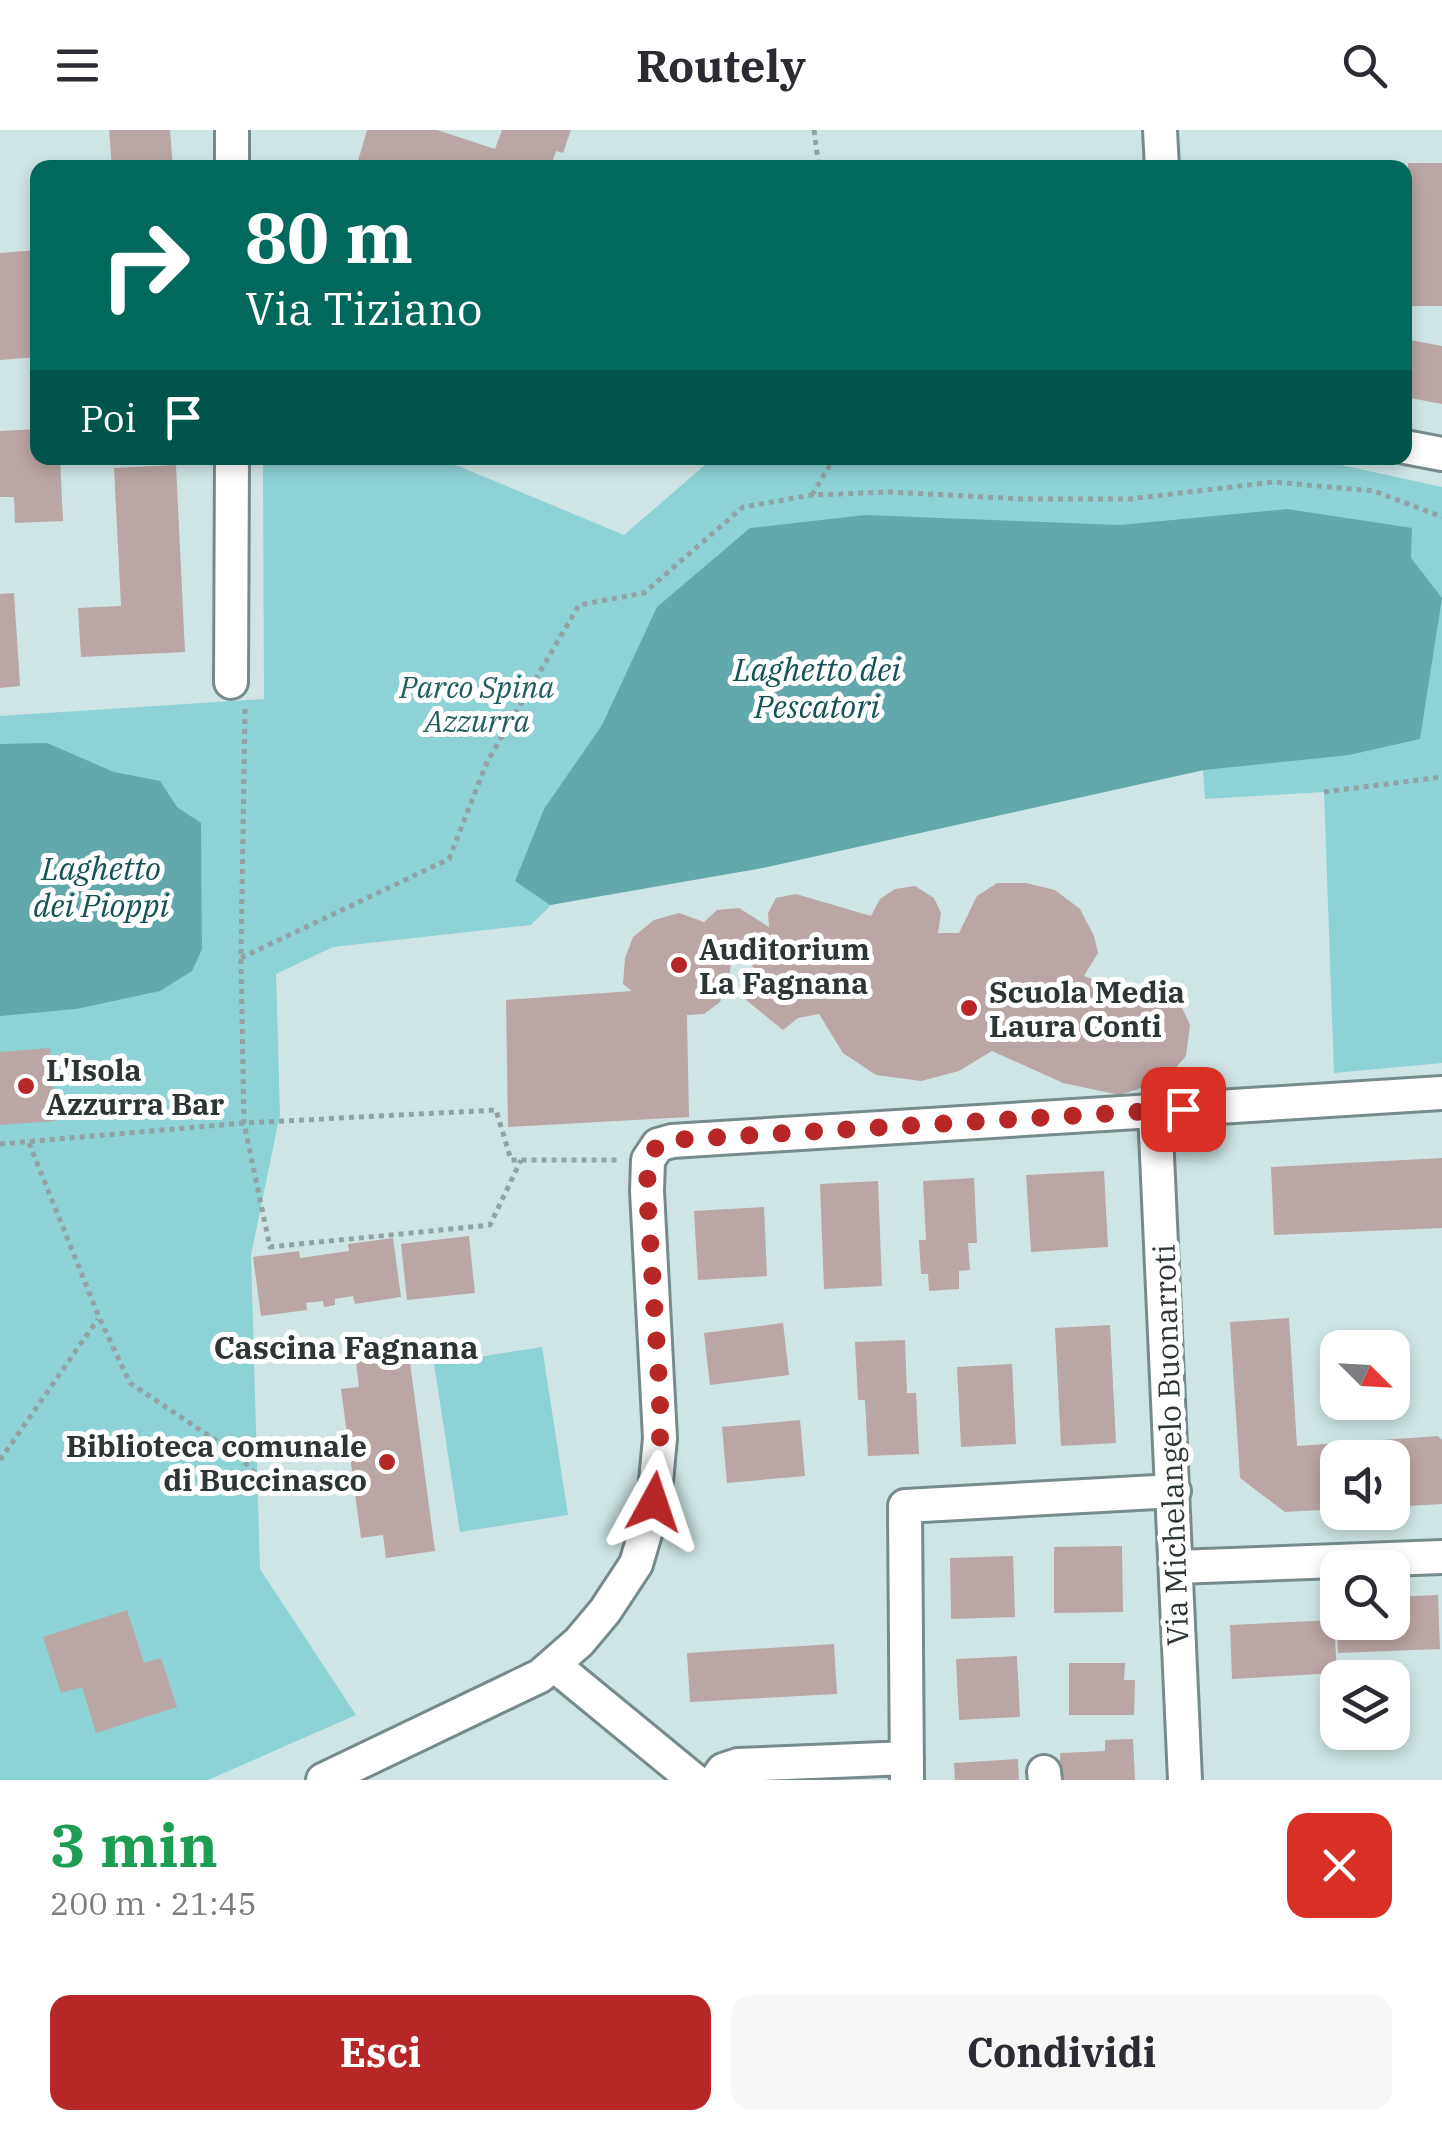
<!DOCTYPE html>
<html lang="it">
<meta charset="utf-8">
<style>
body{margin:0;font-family:"IBM Plex Serif",serif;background:#f7f7f7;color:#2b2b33;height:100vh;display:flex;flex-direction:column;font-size:38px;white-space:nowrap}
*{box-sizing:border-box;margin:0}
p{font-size:32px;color:#7c7c81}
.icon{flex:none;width:55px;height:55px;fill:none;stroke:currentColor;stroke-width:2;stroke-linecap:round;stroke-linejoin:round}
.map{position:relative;height:1650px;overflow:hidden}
.drawer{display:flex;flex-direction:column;background:#fff;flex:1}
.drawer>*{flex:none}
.guide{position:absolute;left:30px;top:30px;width:1382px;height:305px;border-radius:20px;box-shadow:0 5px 15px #0003;background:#00695c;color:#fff;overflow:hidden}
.needle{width:65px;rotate:114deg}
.buttons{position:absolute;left:1320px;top:1200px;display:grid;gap:20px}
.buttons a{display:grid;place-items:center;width:90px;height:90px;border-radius:20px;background:#fff;box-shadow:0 5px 15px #0003;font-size:50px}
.pin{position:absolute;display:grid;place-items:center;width:85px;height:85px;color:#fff;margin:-42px;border-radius:20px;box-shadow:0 5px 15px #0006}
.me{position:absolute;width:110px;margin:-55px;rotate:5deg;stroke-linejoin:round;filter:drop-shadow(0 0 8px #0008)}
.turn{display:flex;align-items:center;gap:35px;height:210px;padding:0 50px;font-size:45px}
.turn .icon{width:130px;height:130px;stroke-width:2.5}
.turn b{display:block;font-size:70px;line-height:85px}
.then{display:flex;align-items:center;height:95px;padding:0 50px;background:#0003;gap:20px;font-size:38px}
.round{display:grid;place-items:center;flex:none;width:105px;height:105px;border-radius:20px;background:#f7f7f7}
.head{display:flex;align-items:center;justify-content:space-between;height:170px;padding:0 50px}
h1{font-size:60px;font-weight:700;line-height:75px;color:#1e9e55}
.action{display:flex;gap:20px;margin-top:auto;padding:20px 50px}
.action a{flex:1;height:115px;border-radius:20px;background:#b72728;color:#fff;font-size:40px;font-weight:700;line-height:115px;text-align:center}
.action a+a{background:#f7f7f7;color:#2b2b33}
header{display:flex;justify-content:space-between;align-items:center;height:130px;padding:0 50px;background:#fff;font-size:45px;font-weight:700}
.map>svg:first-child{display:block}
.green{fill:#8dd2d5}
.water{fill:#63a9ac}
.building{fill:#baa6a4}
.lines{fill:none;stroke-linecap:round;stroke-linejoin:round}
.minor-casing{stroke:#778b8c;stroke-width:38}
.path{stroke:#91a2a2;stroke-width:5;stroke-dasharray:5 5;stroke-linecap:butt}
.minor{stroke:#fff;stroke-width:32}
.route{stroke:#b72728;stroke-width:18;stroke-dasharray:0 32.4}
.poi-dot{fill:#b72728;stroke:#fff;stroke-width:4}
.labels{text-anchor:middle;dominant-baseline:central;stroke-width:10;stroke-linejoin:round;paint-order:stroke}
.park-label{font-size:30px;font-style:italic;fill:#215d5f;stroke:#fff}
.poi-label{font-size:30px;font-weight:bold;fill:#2d3636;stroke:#fff;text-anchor:start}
.street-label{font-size:30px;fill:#2d3636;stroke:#fff}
.water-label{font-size:32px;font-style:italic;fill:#145254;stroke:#fff}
.neighbourhood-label{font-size:32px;font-weight:bold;fill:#2d3636;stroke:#fff}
</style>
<header><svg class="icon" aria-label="menu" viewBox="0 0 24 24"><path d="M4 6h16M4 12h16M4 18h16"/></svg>Routely<svg class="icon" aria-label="search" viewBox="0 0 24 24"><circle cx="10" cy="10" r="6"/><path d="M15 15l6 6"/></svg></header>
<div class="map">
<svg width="1442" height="1650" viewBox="0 0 1442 1650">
<rect width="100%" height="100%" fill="#cfe5e5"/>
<!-- green -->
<path class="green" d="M 263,328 L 439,328 L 624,405 L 713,328 L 1309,328 L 1442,357 L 1442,933 L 1334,943 L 1324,662 L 1205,669 L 1203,640 L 551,775 L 531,795 L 333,817 L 276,844 L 280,984 L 251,1125 L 260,1439 L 356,1585 L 208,1650 L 0,1650 L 0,586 L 264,569 Z
M 542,1217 L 568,1385 L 460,1402 L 434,1234 Z"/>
<!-- water -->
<path class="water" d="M 1287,379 L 1412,398 L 1411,428 L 1442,468 L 1420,609 L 1349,625 L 1204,640 L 763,738 L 550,775 L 515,751 L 544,679 L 602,595 L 657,477 L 750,398 L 865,385 L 1120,395 Z
M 47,613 L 114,642 L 160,651 L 177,677 L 201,693 L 202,819 L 192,841 L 160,861 L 76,879 L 0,886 L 0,614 Z"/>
<!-- building -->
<path class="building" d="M 109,0 L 170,0 L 173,38 L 112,38 Z
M 367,0 L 437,0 L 495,19 L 502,0 L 571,0 L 563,23 L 556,21 L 550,38 L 356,38 Z
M 1278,32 L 1278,38 L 1219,38 L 1219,33 Z
M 1408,33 L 1442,33 L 1442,176 L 1406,176 Z
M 38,120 L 38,227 L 0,230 L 0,123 Z
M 1405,209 L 1442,216 L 1442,274 L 1405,267 Z
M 38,299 L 38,328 L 60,328 L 63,391 L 15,393 L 14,367 L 0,367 L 0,301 Z
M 176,335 L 185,522 L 81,527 L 78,478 L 121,476 L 114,338 Z
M 14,463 L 20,556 L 0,558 L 0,464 Z
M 997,753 L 1026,753 L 1055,760 L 1080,779 L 1094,806 L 1098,823 L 1084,846 L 1125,862 L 1148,855 L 1178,869 L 1190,895 L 1186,926 L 1165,950 L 1120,965 L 1063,953 L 992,921 L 959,941 L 921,951 L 876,945 L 843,923 L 819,884 L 798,888 L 783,900 L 746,870 L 742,857 L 754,838 L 744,828 L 731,832 L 729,852 L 720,872 L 704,884 L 687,885 L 689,987 L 508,997 L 506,870 L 632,861 L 623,854 L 625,828 L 633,807 L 654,790 L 679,783 L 704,792 L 717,780 L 739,778 L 769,797 L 768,783 L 776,768 L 796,764 L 871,786 L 880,769 L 895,759 L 915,756 L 934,768 L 941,783 L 938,803 L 959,803 L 977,766 Z
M 50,918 L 55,991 L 0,995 L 0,922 Z
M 1442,1028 L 1442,1098 L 1274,1105 L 1271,1037 Z
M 1104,1041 L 1108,1117 L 1031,1122 L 1026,1045 Z
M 974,1048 L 977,1113 L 968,1113 L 970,1140 L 959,1141 L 959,1159 L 929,1161 L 928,1144 L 921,1144 L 919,1110 L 926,1110 L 923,1051 Z
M 878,1051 L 882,1156 L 824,1159 L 820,1054 Z
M 764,1077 L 767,1146 L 698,1150 L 694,1081 Z
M 469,1106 L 475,1163 L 407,1170 L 401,1114 Z
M 393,1108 L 401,1167 L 355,1174 L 353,1166 L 335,1169 L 335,1175 L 324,1177 L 323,1171 L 306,1173 L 307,1180 L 261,1186 L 253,1127 L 299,1121 L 300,1128 L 349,1121 L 348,1114 Z
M 1289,1188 L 1297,1316 L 1438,1306 L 1442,1310 L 1442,1374 L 1392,1377 L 1392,1328 L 1338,1328 L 1338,1379 L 1285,1382 L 1240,1348 L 1230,1192 Z
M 783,1193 L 789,1245 L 710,1255 L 704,1203 Z
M 1110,1195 L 1116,1313 L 1061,1316 L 1055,1198 Z
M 905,1210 L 907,1263 L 916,1263 L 919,1324 L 868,1326 L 865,1270 L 858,1270 L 855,1212 Z
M 409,1225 L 435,1421 L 386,1428 L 383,1405 L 361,1408 L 341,1259 L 359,1257 L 356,1232 Z
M 1012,1234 L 1016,1314 L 961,1317 L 957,1237 Z
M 800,1290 L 805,1346 L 727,1353 L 722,1297 Z
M 1122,1416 L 1123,1482 L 1054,1483 L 1054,1417 Z
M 1013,1426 L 1015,1487 L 951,1489 L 950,1428 Z
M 1438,1465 L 1440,1519 L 1338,1523 L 1337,1492 L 1392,1492 L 1392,1467 Z
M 127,1480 L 144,1533 L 161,1528 L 177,1577 L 96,1603 L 82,1557 L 61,1563 L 43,1507 Z
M 1334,1490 L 1337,1543 L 1232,1549 L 1230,1495 Z
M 834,1514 L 837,1564 L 690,1572 L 687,1523 Z
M 1017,1526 L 1020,1587 L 959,1590 L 956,1529 Z
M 1069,1533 L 1125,1533 L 1124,1550 L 1135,1550 L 1134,1585 L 1069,1585 Z
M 1133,1609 L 1135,1650 L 1061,1650 L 1060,1623 L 1105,1621 L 1105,1610 Z
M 1018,1629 L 1019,1650 L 955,1650 L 954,1633 Z"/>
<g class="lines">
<!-- minor casing -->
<g class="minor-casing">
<path id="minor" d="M 1160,0 L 1162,38
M 232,38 L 232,0
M 1405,317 L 1442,324
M 231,552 L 232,328
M 1155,981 L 1185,1650
M 1176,1437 L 1442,1427
M 554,1535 L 694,1650
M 1044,1642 L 1045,1650
M 323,1650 L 540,1546 L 579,1512 L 605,1481 L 636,1434 L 654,1373 L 660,1308 L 647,1061 L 648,1030 L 658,1015 L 672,1011 L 1442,963
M 716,1650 L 723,1640 L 738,1635 L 907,1628
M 907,1650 L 905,1376 L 1174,1361"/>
</g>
<!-- path -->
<path class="path" d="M 814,0 L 819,38
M 812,365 L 834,328
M 245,579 L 241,828 L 244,993 L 270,1117 L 490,1095 L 521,1030
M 1324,662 L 1442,647
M 241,828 L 449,729 L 487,632 L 579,475 L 644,463 L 743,377 L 812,365 L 891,362 L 1022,369 L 1129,369 L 1274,352 L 1374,361 L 1442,387
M 29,1013 L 99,1187 L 130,1253 L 239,1326 L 261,1350
M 0,1014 L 244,993 L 496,980 L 511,1030 L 620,1030
M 0,1330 L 98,1189"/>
<!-- minor -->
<use href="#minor" class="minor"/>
</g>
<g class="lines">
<!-- route -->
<path class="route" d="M 654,1372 L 660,1308 L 660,1267 L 647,1061 L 648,1030 L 658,1014 L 672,1010 L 1183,979"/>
</g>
<!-- markers -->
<g class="poi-dot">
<circle cx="679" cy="835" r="10"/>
<circle cx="969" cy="878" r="10"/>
<circle cx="26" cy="956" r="10"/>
<circle cx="387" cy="1332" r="10"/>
</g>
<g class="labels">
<!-- park labels -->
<g class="park-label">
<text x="477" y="556">Parco Spina<tspan x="477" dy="34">Azzurra</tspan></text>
</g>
<!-- poi labels -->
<g class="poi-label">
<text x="699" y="818">Auditorium<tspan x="699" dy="34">La Fagnana</tspan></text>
<text x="989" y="861">Scuola Media<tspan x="989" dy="34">Laura Conti</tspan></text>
<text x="46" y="939">L'Isola<tspan x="46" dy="34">Azzurra Bar</tspan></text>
<text x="367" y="1315" text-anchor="end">Biblioteca comunale<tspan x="367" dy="34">di Buccinasco</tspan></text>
</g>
<!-- street labels -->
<g class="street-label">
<text transform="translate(1170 1315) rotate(-92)">Via Michelangelo Buonarroti</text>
</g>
<!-- water labels -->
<g class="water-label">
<text x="817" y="539">Laghetto dei<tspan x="817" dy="37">Pescatori</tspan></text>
<text x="101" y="738">Laghetto<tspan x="101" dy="37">dei Pioppi</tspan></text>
</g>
<!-- neighbourhood labels -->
<g class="neighbourhood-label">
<text x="346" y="1217">Cascina Fagnana</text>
</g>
</g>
</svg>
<div class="buttons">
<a><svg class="needle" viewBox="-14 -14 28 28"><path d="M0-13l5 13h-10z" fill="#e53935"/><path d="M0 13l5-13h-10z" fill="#7c7c81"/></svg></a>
<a><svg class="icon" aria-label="sound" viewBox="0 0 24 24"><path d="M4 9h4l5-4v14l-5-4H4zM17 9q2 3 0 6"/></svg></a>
<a><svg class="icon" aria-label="search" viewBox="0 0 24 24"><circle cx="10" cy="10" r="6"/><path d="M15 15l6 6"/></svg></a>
<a><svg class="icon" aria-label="layers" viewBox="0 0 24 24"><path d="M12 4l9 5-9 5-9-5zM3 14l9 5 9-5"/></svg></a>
</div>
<div class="pin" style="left:1183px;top:979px;background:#d93025"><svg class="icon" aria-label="arrive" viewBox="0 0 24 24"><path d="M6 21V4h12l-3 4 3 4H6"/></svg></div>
<svg class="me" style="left:654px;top:1372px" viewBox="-20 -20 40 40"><path d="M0-17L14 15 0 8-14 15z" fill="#b72728" stroke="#fff" stroke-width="4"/></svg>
<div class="guide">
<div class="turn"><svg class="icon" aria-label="right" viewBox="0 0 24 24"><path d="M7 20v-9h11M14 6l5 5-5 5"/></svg><div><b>80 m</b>Via Tiziano</div></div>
<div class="then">Poi<svg class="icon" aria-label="arrive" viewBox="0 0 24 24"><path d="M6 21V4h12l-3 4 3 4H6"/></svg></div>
</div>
</div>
<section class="drawer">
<div class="head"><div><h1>3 min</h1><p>200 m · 21:45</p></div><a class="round" style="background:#d93025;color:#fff"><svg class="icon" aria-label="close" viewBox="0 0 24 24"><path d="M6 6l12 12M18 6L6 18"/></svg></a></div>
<div class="action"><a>Esci</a><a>Condividi</a></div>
</section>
